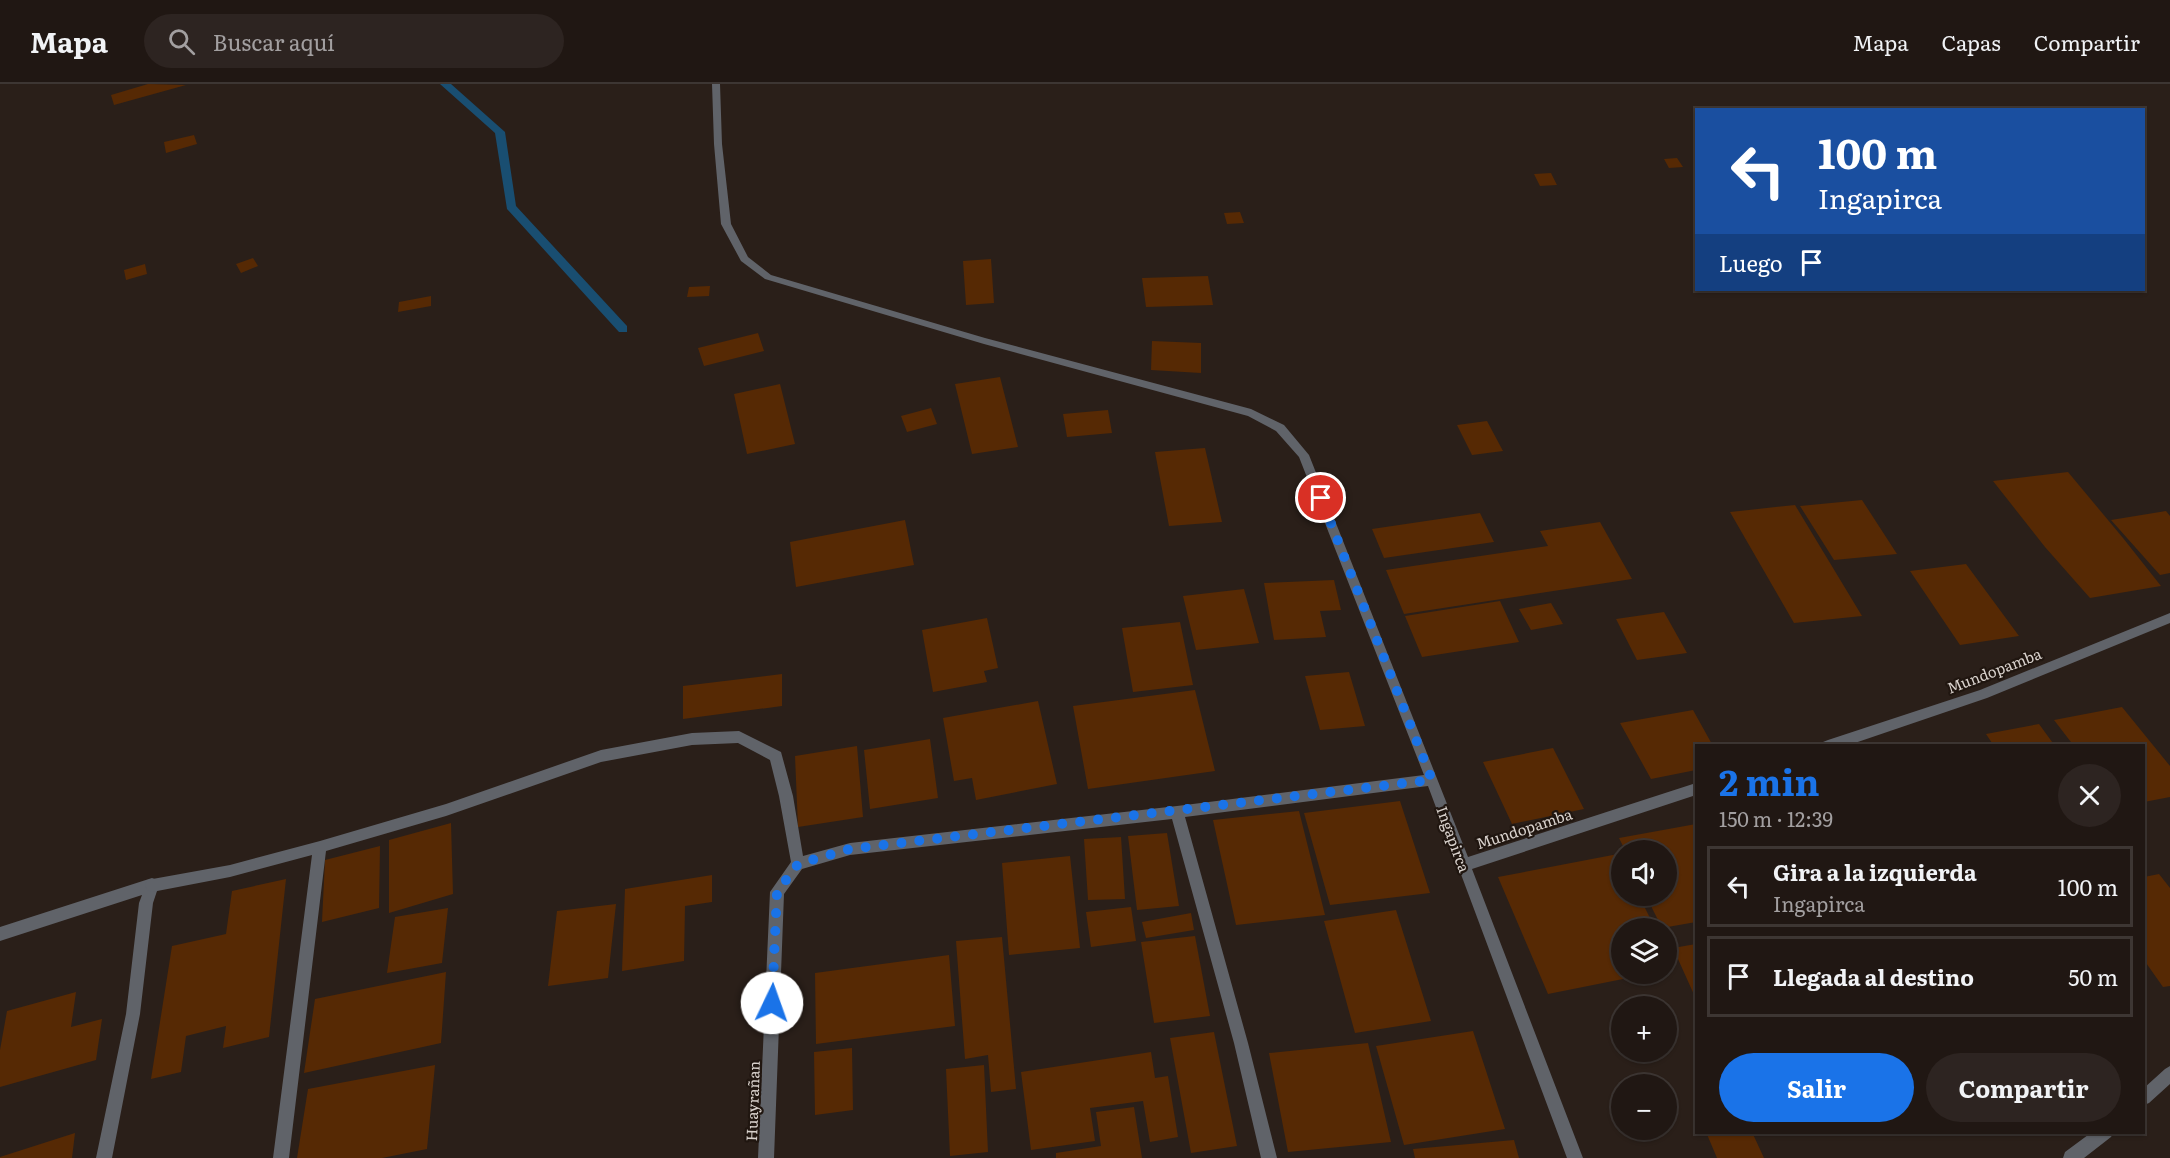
<!DOCTYPE html>
<html lang="es">
<meta charset="utf-8">
<style>
body{margin:0;font-family:Literata,serif;background:#2d2421;color:#f1f3f6;height:100vh;display:flex;flex-direction:column;font-size:22px;white-space:nowrap}
*{box-sizing:border-box;margin:0}
p{font-size:20px;color:#a29fa0}
.icon{flex:none;width:33px;height:33px;fill:none;stroke:currentColor;stroke-width:2;stroke-linecap:round;stroke-linejoin:round}
.map{position:relative;flex:1;overflow:hidden}
.panel{position:absolute;left:1695px;top:660px;width:450px;height:390px;display:flex;flex-direction:column;background:#201713;border-radius:0px;box-shadow:0 2px 4px #0004,0 0 0 2px #3d3633}
.panel>*{flex:none}
.banner{position:absolute;left:1695px;top:24px;width:450px;height:183px;border-radius:0px;box-shadow:0 2px 4px #0004,0 0 0 2px #3d3633;background:#1a4fa0;color:#fff;overflow:hidden}
.tools{position:absolute;left:1611px;top:756px;display:grid;gap:12px}
.tools a{display:grid;place-items:center;width:66px;height:66px;border-radius:50%;background:#201713;box-shadow:0 2px 4px #0004,0 0 0 2px #3d3633;font-size:30px}
.pin{position:absolute;display:grid;place-items:center;width:51px;height:51px;color:#fff;margin:-26px;border:3px solid #fff;border-radius:50%;box-shadow:0 2px 6px #0007}
.me{position:absolute;width:66px;margin:-33px;rotate:3deg;stroke-linejoin:round;filter:drop-shadow(0 0 4px #0008)}
.turn{display:flex;align-items:center;gap:21px;height:126px;padding:0 24px;font-size:27px}
.turn .icon{width:78px;height:78px;stroke-width:2.5}
.turn b{display:block;font-size:42px;line-height:51px}
.then{display:flex;align-items:center;height:57px;padding:0 24px;background:#0003;gap:12px;font-size:22px}
.round{display:grid;place-items:center;flex:none;width:63px;height:63px;border-radius:32px;background:#2d2421}
.summary{display:flex;align-items:center;justify-content:space-between;height:102px;padding:0 24px}
h1{font-size:36px;font-weight:700;line-height:45px;color:#1a73e8}
.cta{display:flex;gap:12px;margin-top:auto;padding:12px 24px}
.cta a{flex:1;height:69px;border-radius:36px;background:#1a73e8;color:#fff;font-size:24px;font-weight:700;line-height:69px;text-align:center}
.cta a+a{background:#2d2421;color:#f1f3f6}
ul{padding:0;list-style:none}
li{display:flex;align-items:center;gap:18px;height:81px;margin:0 12px 9px;padding:0 12px;border:3px solid #3d3633;border-radius:0px}
li div{flex:1}
li b{display:block;font-size:22px}
li em{font-style:normal}
header{display:flex;align-items:center;gap:36px;box-sizing:border-box;height:84px;padding:0 30px;background:#201713;border-bottom:2px solid #3d3633}
header strong{font-size:28px}
nav{display:flex;gap:33px;margin-inline-start:auto;font-size:21px}
.search{width:420px;height:54px;background:#2d2421;display:flex;align-items:center;gap:15px;box-sizing:border-box;padding:0 21px;border-radius:33px;color:#a29fa0;font-size:22px}
.map>svg:first-child{display:block}
.lines{fill:none;stroke-linecap:round;stroke-linejoin:round}
.stream{fill:#194e71;fill-rule:evenodd}
.building{fill:#562904}
.lane{fill:#606369;fill-rule:evenodd}
.street{fill:#606369;fill-rule:evenodd}
.route{stroke:#1a73e8;stroke-width:10;stroke-dasharray:0 18}
.labels{text-anchor:middle;dominant-baseline:central;stroke-width:4.5;stroke-linejoin:round;paint-order:stroke}
.street-label{font-size:15px;fill:#d9d2cd;stroke:#201610}
</style>
<header>
<strong>Mapa</strong>
<div class="search"><svg class="icon" aria-label="search" viewBox="0 0 24 24"><circle cx="10" cy="10" r="6"/><path d="M15 15l6 6"/></svg>Buscar aquí</div>
<nav><a>Mapa</a><a>Capas</a><a>Compartir</a></nav>
</header>
<div class="map">
<svg width="2170" height="1074" viewBox="0 0 2170 1074">
<rect width="100%" height="100%" fill="#2a1f19"/>
<g class="lines">
<!-- stream -->
<path class="stream" d="M 440,0 L 451,0 L 505,48 L 516,122 L 627,242 L 627,248 L 619,248 L 507,125 L 495,49 Z"/>
</g>
<!-- building -->
<path class="building" d="M 148,0 L 186,1 L 114,21 L 111,11 Z
M 194,51 L 197,60 L 166,69 L 164,58 Z
M 1677,74 L 1683,83 L 1669,84 L 1664,75 Z
M 1551,89 L 1557,101 L 1540,102 L 1534,90 Z
M 1240,128 L 1244,139 L 1227,140 L 1224,129 Z
M 253,174 L 258,182 L 241,189 L 236,180 Z
M 991,175 L 994,219 L 966,221 L 963,177 Z
M 145,180 L 147,190 L 126,196 L 124,186 Z
M 1208,192 L 1213,221 L 1146,223 L 1142,194 Z
M 710,202 L 709,212 L 687,213 L 689,203 Z
M 431,212 L 431,222 L 398,228 L 399,218 Z
M 758,249 L 764,267 L 704,282 L 698,264 Z
M 1152,257 L 1201,259 L 1201,289 L 1151,286 Z
M 1000,293 L 1018,363 L 972,370 L 955,300 Z
M 780,300 L 795,360 L 747,370 L 734,310 Z
M 931,324 L 937,340 L 907,348 L 901,332 Z
M 1108,326 L 1112,349 L 1067,353 L 1063,330 Z
M 1487,337 L 1503,367 L 1472,371 L 1457,341 Z
M 1205,364 L 1222,438 L 1169,442 L 1155,368 Z
M 2068,388 L 2123,454 L 2161,502 L 2090,514 L 2045,463 L 1993,397 Z
M 1862,416 L 1897,470 L 1834,476 L 1800,422 Z
M 1795,421 L 1862,532 L 1794,539 L 1730,428 Z
M 2166,427 L 2170,432 L 2170,489 L 2160,491 L 2111,436 Z
M 1480,429 L 1494,458 L 1384,474 L 1372,445 Z
M 905,436 L 914,481 L 796,503 L 790,458 Z
M 1600,438 L 1632,495 L 1404,530 L 1386,486 L 1548,462 L 1540,447 Z
M 1966,480 L 2019,552 L 1960,561 L 1910,487 Z
M 1334,496 L 1341,526 L 1320,527 L 1326,553 L 1274,556 L 1264,499 Z
M 1244,505 L 1259,559 L 1196,566 L 1183,512 Z
M 1500,517 L 1519,558 L 1422,573 L 1405,532 Z
M 1551,519 L 1563,540 L 1531,546 L 1519,525 Z
M 1664,528 L 1687,569 L 1637,576 L 1616,535 Z
M 987,534 L 998,584 L 984,587 L 987,598 L 933,608 L 922,546 Z
M 1180,538 L 1193,601 L 1133,608 L 1122,544 Z
M 1349,588 L 1365,642 L 1320,646 L 1305,592 Z
M 782,590 L 782,622 L 683,635 L 683,602 Z
M 1195,606 L 1215,687 L 1088,705 L 1073,622 Z
M 1038,617 L 1057,700 L 976,716 L 972,694 L 954,697 L 943,634 Z
M 2122,623 L 2170,682 L 2170,713 L 2144,718 L 2144,662 L 2074,662 L 2054,636 Z
M 1693,626 L 1713,662 L 1696,662 L 1696,686 L 1651,695 L 1620,639 Z
M 2039,640 L 2055,662 L 1994,662 L 1986,650 Z
M 930,655 L 938,714 L 870,725 L 864,666 Z
M 857,662 L 863,733 L 798,743 L 795,672 Z
M 1553,664 L 1584,725 L 1512,740 L 1483,678 Z
M 1400,717 L 1430,809 L 1330,821 L 1304,729 Z
M 1299,727 L 1325,831 L 1236,841 L 1213,736 Z
M 451,739 L 453,810 L 389,829 L 389,756 Z
M 1696,740 L 1696,838 L 1662,844 L 1646,812 L 1666,812 L 1666,766 L 1625,766 L 1619,754 Z
M 1167,749 L 1179,822 L 1137,826 L 1128,752 Z
M 1121,753 L 1125,815 L 1088,816 L 1084,755 Z
M 380,762 L 379,824 L 322,838 L 325,776 Z
M 1618,770 L 1622,776 L 1622,812 L 1639,812 L 1655,844 L 1622,844 L 1622,890 L 1643,891 L 1548,910 L 1498,793 Z
M 1070,772 L 1080,864 L 1009,871 L 1002,779 Z
M 2159,790 L 2170,804 L 2170,902 L 2163,903 L 2144,876 L 2144,793 Z
M 712,791 L 712,818 L 685,822 L 684,877 L 622,887 L 625,805 Z
M 286,795 L 269,953 L 223,964 L 226,942 L 186,952 L 181,988 L 151,995 L 172,862 L 226,850 L 232,807 Z
M 616,820 L 608,894 L 548,902 L 557,827 Z
M 1131,823 L 1136,857 L 1091,863 L 1086,828 Z
M 448,824 L 442,879 L 387,889 L 395,833 Z
M 1396,826 L 1431,937 L 1355,949 L 1324,837 Z
M 1191,829 L 1194,846 L 1146,854 L 1142,838 Z
M 1195,852 L 1210,932 L 1154,939 L 1141,858 Z
M 1002,853 L 1016,1005 L 991,1008 L 988,971 L 965,975 L 956,857 Z
M 1696,860 L 1696,915 L 1673,864 Z
M 949,871 L 955,942 L 816,960 L 815,889 Z
M 446,888 L 441,959 L 304,989 L 315,915 Z
M 76,908 L 71,943 L 102,935 L 96,976 L 0,1003 L 0,966 L 7,927 Z
M 1473,947 L 1505,1045 L 1404,1061 L 1376,962 Z
M 1214,948 L 1237,1062 L 1191,1069 L 1170,954 Z
M 1368,959 L 1391,1058 L 1288,1068 L 1269,969 Z
M 852,964 L 853,1026 L 815,1031 L 814,968 Z
M 1151,968 L 1155,994 L 1168,992 L 1178,1053 L 1150,1058 L 1143,1017 L 1090,1024 L 1095,1057 L 1031,1066 L 1021,988 Z
M 435,981 L 427,1065 L 382,1074 L 297,1074 L 308,1005 Z
M 984,981 L 988,1068 L 950,1072 L 946,985 Z
M 1134,1023 L 1142,1074 L 1056,1074 L 1056,1069 L 1101,1062 L 1096,1028 Z
M 1706,1048 L 1752,1048 L 1764,1074 L 1717,1074 Z
M 75,1049 L 72,1074 L 0,1074 L 0,1073 Z
M 1514,1056 L 1519,1074 L 1415,1074 L 1413,1065 Z"/>
<g class="lines">
<!-- lane -->
<path class="lane" d="M 152,794 L 157,796 L 159,801 L 153,819 L 140,930 L 112,1074 L 96,1074 L 126,930 L 139,819 L 142,811 L 0,857 L 0,843 Z"/>
<!-- street -->
<path class="street" d="M 712,0 L 720,0 L 722,60 L 731,140 L 748,173 L 771,191 L 985,254 L 1251,325 L 1284,341 L 1309,371 L 1468,773 L 1696,699 L 1696,711 L 1472,785 L 1583,1074 L 1567,1074 L 1428,702 L 1185,733 L 1248,959 L 1277,1074 L 1261,1074 L 1234,959 L 1172,735 L 850,771 L 802,785 L 784,810 L 774,1074 L 758,1074 L 770,808 L 791,778 L 779,712 L 770,676 L 738,659 L 692,661 L 601,678 L 446,732 L 326,767 L 289,1074 L 273,1074 L 312,771 L 230,793 L 152,808 L 147,806 L 145,801 L 147,796 L 230,781 L 320,757 L 446,720 L 601,666 L 692,649 L 739,647 L 781,668 L 793,712 L 803,772 L 850,759 L 1177,722 L 1424,691 L 1299,373 L 1276,347 L 1248,332 L 984,260 L 765,195 L 741,177 L 721,140 L 714,60 Z
M 2170,529 L 2170,539 L 1987,614 L 1846,662 L 1822,662 L 1823,658 L 1828,656 L 1980,606 Z
M 2170,982 L 2170,1000 L 2149,1019 L 2144,1021 L 2144,1004 L 2165,985 Z
M 2092,1048 L 2114,1048 L 2111,1053 L 2084,1074 L 2063,1074 L 2065,1068 Z"/>
</g>
<g class="lines">
<!-- route -->
<path class="route" d="M 772,919 L 777,808 L 798,780 L 850,765 L 1432,696 L 1321,414"/>
</g>
<g class="labels">
<!-- street labels -->
<g class="street-label">
<text transform="translate(1994 586) rotate(-21)">Mundopamba</text>
<text transform="translate(1524 744) rotate(-18)">Mundopamba</text>
<text transform="translate(1454 755) rotate(70)">Ingapirca</text>
<text transform="translate(752 1017) rotate(-88)">Huayrañan</text>
</g>
</g>
</svg>
<div class="tools">
<a><svg class="icon" aria-label="sound" viewBox="0 0 24 24"><path d="M4 9h4l5-4v14l-5-4H4zM17 9q2 3 0 6"/></svg></a>
<a><svg class="icon" aria-label="layers" viewBox="0 0 24 24"><path d="M12 4l9 5-9 5-9-5zM3 14l9 5 9-5"/></svg></a>
<a>+</a>
<a>−</a>
</div>
<div class="pin" style="left:1321px;top:414px;background:#d93025"><svg class="icon" aria-label="arrive" viewBox="0 0 24 24"><path d="M6 21V4h12l-3 4 3 4H6"/></svg></div>
<svg class="me" style="left:772px;top:919px" viewBox="-20 -20 40 40"><circle r="19" fill="#fff"/><path d="M0-13L10 11 0 6-10 11z" fill="#1a73e8"/></svg>
<div class="banner">
<div class="turn"><svg class="icon" aria-label="left" viewBox="0 0 24 24"><path d="M17 20v-9H6M10 6l-5 5 5 5"/></svg><div><b>100 m</b>Ingapirca</div></div>
<div class="then">Luego<svg class="icon" aria-label="arrive" viewBox="0 0 24 24"><path d="M6 21V4h12l-3 4 3 4H6"/></svg></div>
</div>
<section class="panel">
<div class="summary"><div><h1>2 min</h1><p>150 m · 12:39</p></div><a class="round"><svg class="icon" aria-label="close" viewBox="0 0 24 24"><path d="M6 6l12 12M18 6L6 18"/></svg></a></div>
<ul>
<li><svg class="icon" aria-label="left" viewBox="0 0 24 24"><path d="M17 20v-9H6M10 6l-5 5 5 5"/></svg><div><b>Gira a la izquierda</b><p>Ingapirca</p></div><em>100 m</em></li>
<li><svg class="icon" aria-label="arrive" viewBox="0 0 24 24"><path d="M6 21V4h12l-3 4 3 4H6"/></svg><div><b>Llegada al destino</b></div><em>50 m</em></li>
</ul>
<div class="cta"><a>Salir</a><a>Compartir</a></div>
</section>
</div>
